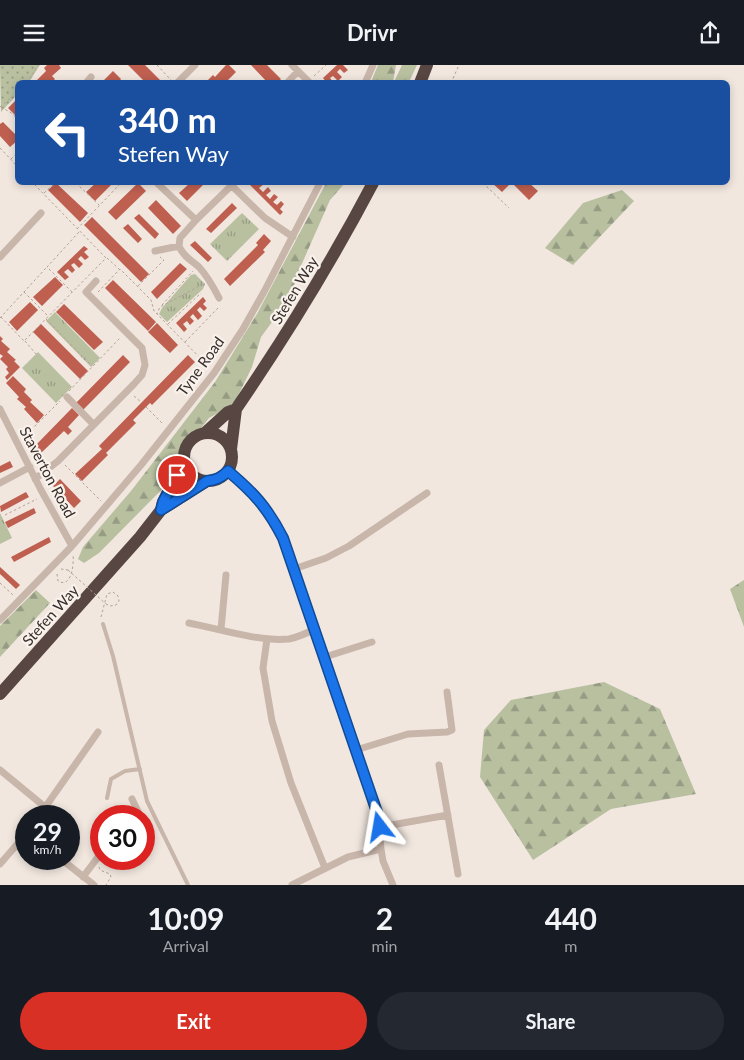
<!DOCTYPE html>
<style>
body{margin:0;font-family:Lato,sans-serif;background:#242831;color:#f1f3f6;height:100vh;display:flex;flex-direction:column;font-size:19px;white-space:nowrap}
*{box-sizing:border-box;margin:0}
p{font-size:16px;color:#9ea1a6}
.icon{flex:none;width:28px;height:28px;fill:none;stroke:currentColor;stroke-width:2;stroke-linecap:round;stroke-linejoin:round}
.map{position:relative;height:820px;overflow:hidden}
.sheet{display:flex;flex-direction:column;background:#171b24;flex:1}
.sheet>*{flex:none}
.guide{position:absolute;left:15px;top:15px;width:715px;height:105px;border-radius:8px;box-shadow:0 2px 8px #0003;background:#1a4fa0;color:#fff;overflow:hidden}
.speed{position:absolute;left:15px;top:740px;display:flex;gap:10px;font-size:25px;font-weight:700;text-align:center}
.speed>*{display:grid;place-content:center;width:65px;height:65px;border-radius:50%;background:#171b24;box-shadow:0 2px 8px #0003;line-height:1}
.speed small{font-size:12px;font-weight:400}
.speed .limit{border:8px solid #d22;background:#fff;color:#111}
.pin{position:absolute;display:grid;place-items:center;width:42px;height:42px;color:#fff;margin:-21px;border:2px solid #fff;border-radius:50%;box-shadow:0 1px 5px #0007}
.me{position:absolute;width:55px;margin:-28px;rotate:346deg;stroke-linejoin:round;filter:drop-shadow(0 0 4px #0008)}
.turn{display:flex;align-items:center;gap:18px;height:105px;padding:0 20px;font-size:22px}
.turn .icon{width:65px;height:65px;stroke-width:2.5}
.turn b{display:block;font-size:35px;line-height:42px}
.eta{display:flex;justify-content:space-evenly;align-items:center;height:85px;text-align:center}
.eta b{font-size:30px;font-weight:700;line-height:35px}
.cta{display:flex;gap:10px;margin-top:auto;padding:10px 20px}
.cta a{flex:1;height:58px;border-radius:30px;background:#d93025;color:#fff;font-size:20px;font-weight:700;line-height:58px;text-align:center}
.cta a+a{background:#242831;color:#f1f3f6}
header{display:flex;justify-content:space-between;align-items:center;height:65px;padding:0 20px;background:#171b24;font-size:22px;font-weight:700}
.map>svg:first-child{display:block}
.grass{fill:url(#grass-tufts)}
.forest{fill:url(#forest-firs)}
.park{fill:url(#park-dots)}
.building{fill:#be5f50}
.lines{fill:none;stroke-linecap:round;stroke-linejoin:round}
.path{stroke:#b5a096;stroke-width:1;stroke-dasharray:2.5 2.5;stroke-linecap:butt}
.lane{stroke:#c9b6ab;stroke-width:4}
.street{stroke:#c9b6ab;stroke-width:7}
.highway{stroke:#584642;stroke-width:12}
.path-bridge{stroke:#b5a096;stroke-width:1;stroke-dasharray:2.5 2.5;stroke-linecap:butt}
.route-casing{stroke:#114b97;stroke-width:12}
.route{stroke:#1a73e8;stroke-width:9}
.labels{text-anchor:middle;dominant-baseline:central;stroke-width:4.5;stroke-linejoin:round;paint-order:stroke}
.street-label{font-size:15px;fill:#372d2a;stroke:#f9f1eb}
</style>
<header><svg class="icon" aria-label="menu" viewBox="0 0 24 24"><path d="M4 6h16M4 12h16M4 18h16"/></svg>Drivr<svg class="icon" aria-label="share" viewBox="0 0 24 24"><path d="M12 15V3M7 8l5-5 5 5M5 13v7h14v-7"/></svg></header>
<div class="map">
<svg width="744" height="820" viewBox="0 0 744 820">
<defs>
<pattern id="grass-tufts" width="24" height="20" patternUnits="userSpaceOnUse" patternTransform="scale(1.25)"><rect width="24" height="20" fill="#b8c0a0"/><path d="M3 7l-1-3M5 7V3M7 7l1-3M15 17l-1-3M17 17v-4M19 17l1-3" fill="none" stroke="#969c83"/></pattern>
<pattern id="forest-firs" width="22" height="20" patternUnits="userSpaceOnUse" patternTransform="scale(1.25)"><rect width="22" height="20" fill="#b8c0a0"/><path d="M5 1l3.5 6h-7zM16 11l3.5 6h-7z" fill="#969c83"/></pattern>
<pattern id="park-dots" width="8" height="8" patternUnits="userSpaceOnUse" patternTransform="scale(1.25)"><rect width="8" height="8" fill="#b8c0a0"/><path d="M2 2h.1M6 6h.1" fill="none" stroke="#969c83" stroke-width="1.8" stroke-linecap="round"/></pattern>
</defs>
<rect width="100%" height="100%" fill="#f1e7df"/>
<!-- grass -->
<path class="grass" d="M 242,148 L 259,164 L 227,196 L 210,179 Z
M 195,209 L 205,219 L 203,224 L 167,257 L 159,249 L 162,243 L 191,210 Z
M 55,247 L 100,293 L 91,302 L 46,256 Z
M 38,287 L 72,322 L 56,338 L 22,303 Z
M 0,448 L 12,473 L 0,479 Z"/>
<!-- forest -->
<path class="forest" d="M 378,0 L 396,0 L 393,17 L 371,17 Z
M 402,0 L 417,0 L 409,17 L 394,17 Z
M 326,118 L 345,118 L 330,135 L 300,203 L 289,234 L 261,272 L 252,302 L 237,333 L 229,342 L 209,353 L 183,386 L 182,404 L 99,488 L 84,498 L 78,494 L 83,482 L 131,426 L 215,317 L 257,249 Z
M 622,125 L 634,136 L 573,200 L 545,183 L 583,138 Z
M 744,515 L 744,562 L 730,524 Z
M 36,525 L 50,538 L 0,592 L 0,561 Z
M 604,617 L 660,644 L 696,729 L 611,744 L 533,795 L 480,712 L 484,665 L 511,635 Z"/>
<!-- park -->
<path class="park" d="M 0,0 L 40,0 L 29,17 L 18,18 L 17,30 L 1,47 Z"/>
<!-- building -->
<path class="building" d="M 47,0 L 59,0 L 61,3 L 52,11 L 55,14 L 51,18 L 34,18 L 46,6 L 44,3 Z
M 128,0 L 145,0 L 163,18 L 146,18 Z
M 226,0 L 229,0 L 236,7 L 225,18 L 205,18 L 213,10 L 215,12 Z
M 251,0 L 267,0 L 281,14 L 277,18 L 268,18 Z
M 337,0 L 343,0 L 348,5 L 344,8 L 340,4 L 337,7 L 342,12 L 338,16 L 333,11 L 330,13 L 334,18 L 327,18 L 323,13 Z
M 113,6 L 121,14 L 118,18 L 101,18 Z
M 18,33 L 18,50 L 16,51 L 8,43 Z
M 3,57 L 18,72 L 18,75 L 10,82 L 0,71 L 0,59 Z
M 56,118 L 88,148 L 80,157 L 48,125 Z
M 96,118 L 113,118 L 95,136 L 86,127 Z
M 138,118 L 146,126 L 116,155 L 108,147 Z
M 190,118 L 205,118 L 187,136 L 179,128 Z
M 248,118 L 254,118 L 256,120 L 259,118 L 263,118 L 264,119 L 259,123 L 263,127 L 268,122 L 271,126 L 266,130 L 270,134 L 274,129 L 278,132 L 273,137 L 277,140 L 281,136 L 284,139 L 280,144 L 283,147 L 280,150 Z
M 492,118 L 511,118 L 502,127 Z
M 512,118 L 529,118 L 538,126 L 529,135 Z
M 156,135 L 181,161 L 173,169 L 148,143 Z
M 232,138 L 237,143 L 211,168 L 206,164 Z
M 139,149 L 159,169 L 155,174 L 134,153 Z
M 92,152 L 149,209 L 141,217 L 84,160 Z
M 128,159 L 142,174 L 138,178 L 123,163 Z
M 264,169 L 271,176 L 263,185 L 265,187 L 230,221 L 224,214 L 258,180 L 256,178 Z
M 195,176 L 212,193 L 208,197 L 190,180 Z
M 84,181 L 88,184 L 84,187 L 89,192 L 85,195 L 81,191 L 78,194 L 83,199 L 79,203 L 74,198 L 71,200 L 75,205 L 72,208 L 68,204 L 64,207 L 69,212 L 65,215 L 57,207 Z
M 180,198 L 187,204 L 157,234 L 151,227 Z
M 55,212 L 63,220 L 42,241 L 33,232 Z
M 113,215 L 156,257 L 148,266 L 105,223 Z
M 203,232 L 206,236 L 203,239 L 207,243 L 204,246 L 200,242 L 197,245 L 202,251 L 198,255 L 193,249 L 190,252 L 194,256 L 190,260 L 187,256 L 183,259 L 187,264 L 184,267 L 176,258 Z
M 30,237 L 38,245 L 17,266 L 9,257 Z
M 64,239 L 103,277 L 94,285 L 56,247 Z
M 157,258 L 178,280 L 170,288 L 148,267 Z
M 41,259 L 88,306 L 80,314 L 33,267 Z
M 0,271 L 3,274 L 1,276 L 10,284 L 7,287 L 16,295 L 14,296 L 20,302 L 7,315 L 5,312 L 9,308 L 6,304 L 8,302 L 0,294 L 3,291 L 0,289 Z
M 123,290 L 130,297 L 83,345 L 76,338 Z
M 188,290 L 195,297 L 152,340 L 150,338 L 133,355 L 136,358 L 106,388 L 108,390 L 82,416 L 75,409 L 102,384 L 99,381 Z
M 13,311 L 26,324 L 24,327 L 32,335 L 30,337 L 44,350 L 37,358 L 24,344 L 26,342 L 17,334 L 19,332 L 6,318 Z
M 72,343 L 79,350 L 68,362 L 72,366 L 68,370 L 64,366 L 41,388 L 34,382 Z
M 10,396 L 13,402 L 0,408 L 0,401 Z
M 60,414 L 81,436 L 74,443 L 53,421 Z
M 26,427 L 29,432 L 1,447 L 0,441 Z
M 34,443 L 36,448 L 8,463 L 5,457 Z
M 49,472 L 51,477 L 14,497 L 11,492 Z
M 0,502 L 20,520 L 16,524 L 0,509 Z"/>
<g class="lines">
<!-- path -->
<path class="path" d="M 157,0 L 171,15
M 314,11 L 326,0
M 27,18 L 38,0
M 451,18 L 459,0
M 0,42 L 18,27
M 1,42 L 10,47 L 18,54
M 0,83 L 18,102
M 11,94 L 18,87
M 76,118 L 99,140
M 483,118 L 509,143
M 44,128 L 55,118
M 77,164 L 121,118
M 107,193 L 119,204
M 203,219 L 160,242 L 157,249 L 209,302
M 138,221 L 164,195 L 160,192
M 24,227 L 47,250
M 72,227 L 47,202 L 79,167
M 98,227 L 120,204 L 151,235 L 154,246 L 157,249
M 162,240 L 193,206
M 1,252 L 24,276 L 106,193 L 33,118
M 0,253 L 46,203
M 46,254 L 92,301
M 168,259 L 201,228
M 25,276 L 36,289
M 185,277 L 218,243
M 69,326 L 120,273
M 134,331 L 141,337
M 146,342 L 163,359
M 24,372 L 60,336
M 65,400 L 101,436
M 5,450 L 37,434
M 61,504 L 68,505
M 57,509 L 58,516 C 72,524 74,498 73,490
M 0,518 L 13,530
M 101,552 L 107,529 L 113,527 L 118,531 L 119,536 L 116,540 L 110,541 L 106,539
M 99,802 L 100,805 L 110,809 L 111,812 L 106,820"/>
<!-- lane -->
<path class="lane" d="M 103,559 L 113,591 L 147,736 L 188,820
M 107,733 L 111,714 L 125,706 L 140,704"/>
<!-- street -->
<path class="street" d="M 292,0 L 310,18
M 86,18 L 91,12
M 177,18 L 195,0
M 287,18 L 298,6
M 365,18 L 373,0
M 157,118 L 196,155
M 231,120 L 265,153 L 293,172
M 179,181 C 183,191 191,195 199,202 C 208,212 213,221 219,233
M 155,186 L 179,181 L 180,173 L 196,155 L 234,118
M 0,192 L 41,148
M 67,332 L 93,359
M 0,344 L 41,425 L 72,481
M 228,406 C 254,428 267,442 283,473 L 378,750 L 381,784 L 383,796 L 393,820
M 35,414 L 58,396 L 134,319 L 142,310 L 145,300 L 142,283 L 86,227 L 96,216
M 0,418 L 30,402
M 294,504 L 326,493 L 349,481 L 427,428
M 0,555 L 72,481 L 141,400 L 214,308 L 243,264 L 265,225 L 320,118
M 189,558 C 219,564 260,577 289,574 C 299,572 307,568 315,564
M 221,564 L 226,510
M 267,574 L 263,603 L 272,656 L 291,718 L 325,803
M 325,592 L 372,577
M 356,685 L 408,669 L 447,667 L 452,665 L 447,627
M 439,700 L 458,809
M 0,705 L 45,742
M 132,734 L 140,751
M 39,751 L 98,667
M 144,760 L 147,766
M 380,762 L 448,750
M 61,794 L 94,820
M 0,799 L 26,769
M 83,812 L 101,788
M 292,820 L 348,792 L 381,784"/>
<!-- highway -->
<path class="highway" d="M 420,18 L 427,0
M 206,367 L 228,347 L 236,344 C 286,271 332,196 373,118
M184 392a24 24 0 1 1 48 0a24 24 0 1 1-48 0Z
M 231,384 L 236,344
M 161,445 L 207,416
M 0,629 L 140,472 L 161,445 L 163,437 L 184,396"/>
<!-- path-bridge -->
<path class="path-bridge" d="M 68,505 L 106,539"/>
</g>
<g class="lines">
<!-- route casing -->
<g class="route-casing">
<path id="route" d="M 177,410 L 163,437 L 161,445 L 207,416 C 216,415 221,413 228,406 C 254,428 267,442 283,473 L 378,750 L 380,762"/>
</g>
<!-- route -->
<use href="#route" class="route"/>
</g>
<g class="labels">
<!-- street labels -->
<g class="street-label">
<text transform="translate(294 225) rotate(-59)">Stefen Way</text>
<text transform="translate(200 301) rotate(-54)">Tyne Road</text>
<text transform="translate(48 407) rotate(62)">Staverton Road</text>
<text transform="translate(50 550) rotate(-48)">Stefen Way</text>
</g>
</g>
</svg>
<div class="speed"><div>29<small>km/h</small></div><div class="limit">30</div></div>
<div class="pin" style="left:177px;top:410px;background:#d93025"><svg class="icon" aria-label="arrive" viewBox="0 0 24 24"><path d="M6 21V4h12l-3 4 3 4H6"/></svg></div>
<svg class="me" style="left:380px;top:762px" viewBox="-20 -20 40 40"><path d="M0-17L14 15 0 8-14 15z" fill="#1a73e8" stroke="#fff" stroke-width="4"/></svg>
<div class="guide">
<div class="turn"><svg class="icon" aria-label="left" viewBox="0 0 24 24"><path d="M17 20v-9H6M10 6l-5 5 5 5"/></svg><div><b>340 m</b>Stefen Way</div></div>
</div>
</div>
<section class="sheet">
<div class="eta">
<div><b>10:09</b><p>Arrival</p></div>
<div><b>2</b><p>min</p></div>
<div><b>440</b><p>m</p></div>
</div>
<div class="cta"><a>Exit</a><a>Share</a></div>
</section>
